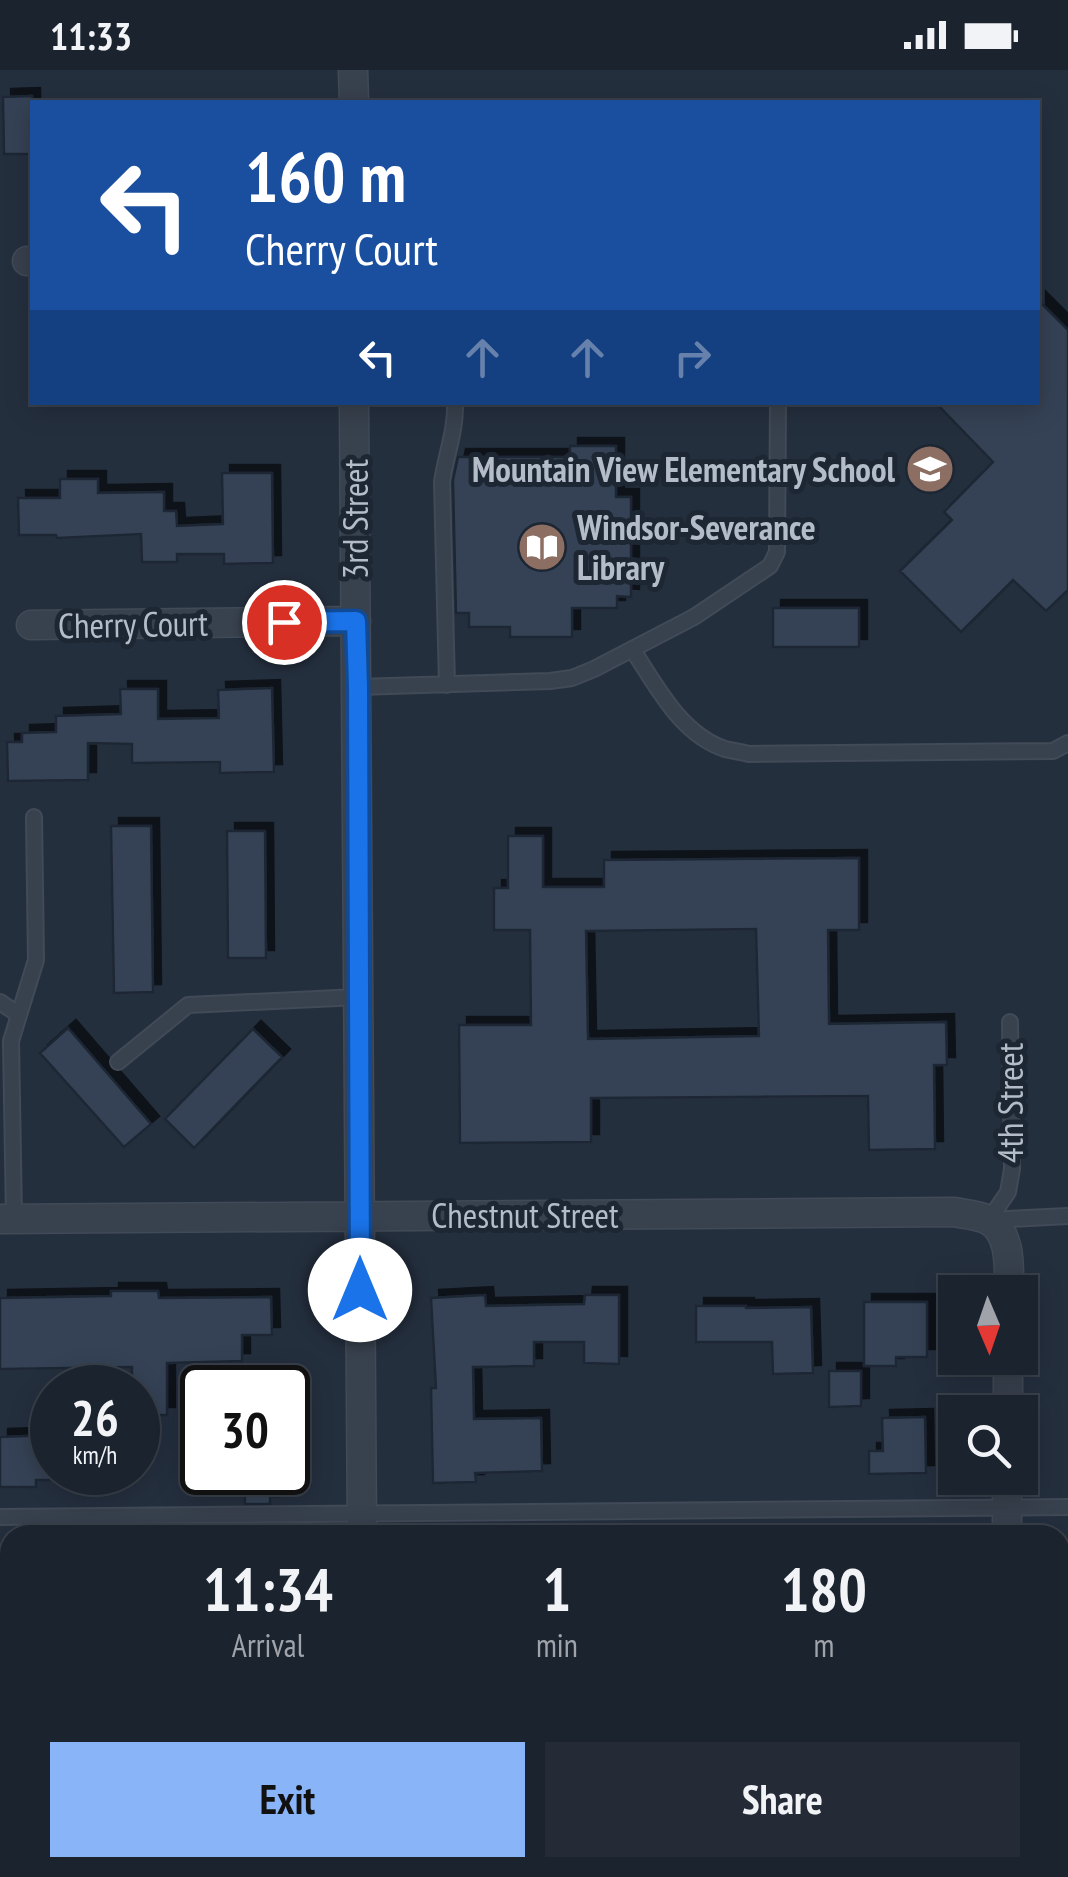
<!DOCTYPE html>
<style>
body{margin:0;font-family:"PT Sans Narrow",sans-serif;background:#242b36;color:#f1f3f6;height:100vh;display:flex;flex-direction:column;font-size:38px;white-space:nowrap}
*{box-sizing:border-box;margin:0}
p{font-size:32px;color:#a0a4aa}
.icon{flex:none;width:55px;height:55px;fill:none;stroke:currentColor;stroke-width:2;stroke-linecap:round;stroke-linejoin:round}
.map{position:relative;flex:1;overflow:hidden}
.sheet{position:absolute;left:0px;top:1455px;width:1070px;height:352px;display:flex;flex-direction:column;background:#1b232e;border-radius:30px 30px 0 0;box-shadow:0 5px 25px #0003,0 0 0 2px #39404a}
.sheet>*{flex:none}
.banner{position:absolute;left:30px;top:30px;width:1010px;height:305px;border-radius:0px;box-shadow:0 5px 25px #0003,0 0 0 2px #39404a;background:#1a4fa0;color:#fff;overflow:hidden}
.needle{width:65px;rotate:178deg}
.fabs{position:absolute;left:938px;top:1205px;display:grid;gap:20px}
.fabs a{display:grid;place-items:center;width:100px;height:100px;border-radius:0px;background:#1b232e;box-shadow:0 5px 25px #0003,0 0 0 2px #39404a;font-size:50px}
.speed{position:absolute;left:30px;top:1295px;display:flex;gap:20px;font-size:50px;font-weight:700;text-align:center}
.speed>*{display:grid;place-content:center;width:130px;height:130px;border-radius:50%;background:#1b232e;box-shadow:0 5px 25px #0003,0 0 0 2px #39404a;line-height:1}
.speed small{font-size:25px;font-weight:400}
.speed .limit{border:5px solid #111;border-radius:15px;background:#fff;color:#111}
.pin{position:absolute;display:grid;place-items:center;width:85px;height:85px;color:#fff;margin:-42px;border:5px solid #fff;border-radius:50%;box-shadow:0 2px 10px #0007}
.me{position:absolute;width:110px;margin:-55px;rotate:0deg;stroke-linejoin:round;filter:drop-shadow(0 0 8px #0008)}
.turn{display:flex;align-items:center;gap:35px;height:210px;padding:0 50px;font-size:45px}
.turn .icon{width:130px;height:130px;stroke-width:2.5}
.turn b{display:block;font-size:70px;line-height:85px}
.lanes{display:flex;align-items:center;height:95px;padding:0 50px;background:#0003;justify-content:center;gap:50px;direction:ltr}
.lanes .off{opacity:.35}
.eta{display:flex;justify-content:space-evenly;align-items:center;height:170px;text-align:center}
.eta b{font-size:60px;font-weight:700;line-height:70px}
.button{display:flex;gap:20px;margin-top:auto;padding:20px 50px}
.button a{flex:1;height:115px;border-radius:0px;background:#8ab4f8;color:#111;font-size:40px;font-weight:700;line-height:115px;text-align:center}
.button a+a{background:#242b36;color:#f1f3f6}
.status{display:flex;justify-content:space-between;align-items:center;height:70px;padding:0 50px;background:#1b232e;direction:ltr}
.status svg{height:28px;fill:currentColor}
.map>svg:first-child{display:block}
.building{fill:#364354;stroke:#1f2835;stroke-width:2.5;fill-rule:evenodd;filter:url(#shadow)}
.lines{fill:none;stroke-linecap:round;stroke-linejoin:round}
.lane-casing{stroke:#414a57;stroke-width:18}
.street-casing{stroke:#414a57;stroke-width:31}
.lane{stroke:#38414e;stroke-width:14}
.street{stroke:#38414e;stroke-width:28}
.route-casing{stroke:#114b97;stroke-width:25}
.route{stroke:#1a73e8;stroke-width:18}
.labels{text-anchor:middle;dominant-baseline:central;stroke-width:10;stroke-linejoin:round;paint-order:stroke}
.poi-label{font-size:35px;font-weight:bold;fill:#b4bcc9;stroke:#1d2633;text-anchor:end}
.street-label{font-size:35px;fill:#b4bcc9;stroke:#1d2633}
</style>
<div class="status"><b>11:33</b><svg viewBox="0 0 49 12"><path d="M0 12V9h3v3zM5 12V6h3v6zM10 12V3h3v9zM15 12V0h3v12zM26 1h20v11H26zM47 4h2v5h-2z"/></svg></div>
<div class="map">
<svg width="1068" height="1807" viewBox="0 0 1068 1807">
<defs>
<filter id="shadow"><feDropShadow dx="8" dy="-8" stdDeviation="0" flood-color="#0009"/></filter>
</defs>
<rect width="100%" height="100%" fill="#242f3e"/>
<!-- building -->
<path class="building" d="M 32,26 L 32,84 L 4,84 L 3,27 Z
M 1038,230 L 1068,260 L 1068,520 L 1046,541 L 1013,510 L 961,562 L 900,501 L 952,450 L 944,442 L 993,392 L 935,332 L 1038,332 Z
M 570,376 L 616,376 L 616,427 L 631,427 L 631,527 L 617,526 L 617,538 L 572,538 L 572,567 L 510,567 L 510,557 L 469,557 L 469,543 L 456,543 L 453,410 L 458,387 L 570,387 Z
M 222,403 L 272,403 L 273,493 L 224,494 L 224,484 L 177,484 L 177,492 L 142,492 L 141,464 L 57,468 L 56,465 L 19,465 L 18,428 L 60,428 L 60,409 L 98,409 L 98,423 L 164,422 L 164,441 L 176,441 L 177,456 L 223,454 Z
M 773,538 L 859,538 L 859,577 L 773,577 Z
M 272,618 L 274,702 L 220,703 L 220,692 L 132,693 L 132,674 L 88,673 L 88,710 L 8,711 L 7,672 L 22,672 L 22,663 L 56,662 L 56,646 L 121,644 L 120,619 L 158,619 L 158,649 L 219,648 L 218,620 Z
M 111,756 L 151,756 L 153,922 L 114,923 Z
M 227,761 L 265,761 L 266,888 L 228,888 Z
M 508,766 L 543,766 L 543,817 L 604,817 L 604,790 L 859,788 L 859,860 L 828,860 L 829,954 L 946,952 L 947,995 L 934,995 L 935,1079 L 869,1080 L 868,1026 L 591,1028 L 591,1072 L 460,1073 L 459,955 L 531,955 L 530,860 L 494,860 L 494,818 L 508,818 ZM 756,859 L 759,966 L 588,969 L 586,861 Z
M 68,958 L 151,1054 L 124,1077 L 40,983 Z
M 253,959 L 282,987 L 194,1078 L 165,1049 Z
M 111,1221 L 158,1221 L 159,1228 L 271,1227 L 272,1265 L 242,1265 L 242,1291 L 167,1293 L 167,1345 L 138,1345 L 138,1318 L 132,1318 L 132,1297 L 0,1299 L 0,1228 L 111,1226 Z
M 485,1225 L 486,1236 L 584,1234 L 585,1225 L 619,1225 L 619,1294 L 584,1293 L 584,1272 L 534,1272 L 534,1296 L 473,1297 L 474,1349 L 541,1348 L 542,1401 L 475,1403 L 476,1412 L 433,1413 L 431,1318 L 436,1318 L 431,1228 Z
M 864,1232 L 927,1232 L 927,1287 L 896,1287 L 896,1296 L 864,1296 Z
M 696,1236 L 746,1236 L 746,1238 L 811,1237 L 813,1303 L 773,1304 L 772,1272 L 696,1272 Z
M 829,1301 L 861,1301 L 861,1336 L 829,1337 Z
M 925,1347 L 926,1403 L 869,1404 L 869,1381 L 883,1381 L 882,1348 Z
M 52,1365 L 52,1410 L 36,1410 L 36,1417 L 0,1417 L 0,1367 Z
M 232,1402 L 302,1402 L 302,1423 L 270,1423 L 270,1434 L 245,1434 L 245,1424 L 232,1424 Z"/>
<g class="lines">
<!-- lane casing -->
<g class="lane-casing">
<path id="lane" d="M 632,579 C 657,616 680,664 725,679 C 733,681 742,682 749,684 L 1053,681 L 1068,673
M 447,615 L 442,412 C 446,384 456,361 455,332
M 358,617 L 550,611 L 572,608 L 594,599 L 694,547 L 770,496 L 777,482 L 778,332
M 0,932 L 19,945
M 118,992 L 188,935 L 358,927
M 14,1148 L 11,971 L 36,890 L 34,747
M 989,1150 L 1008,1122 L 1012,1099 L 1010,952
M 989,1150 L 1068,1146
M 0,1447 L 1068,1437"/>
</g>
<!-- street casing -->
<g class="street-casing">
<path id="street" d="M 353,0 L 354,32
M 27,191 L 32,191
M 354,332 L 362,1465
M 31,555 L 356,551
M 0,1149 L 954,1142 C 964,1144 977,1145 986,1149 C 1012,1160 1009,1199 1009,1222
M 1008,1342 L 1008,1288
M 1007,1465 L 1007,1408
M 1060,1723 L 1068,1723
M 0,1730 L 10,1730
M 364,1798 L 364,1807
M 1009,1798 L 1009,1807"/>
</g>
<!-- lane -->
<use href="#lane" class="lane"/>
<!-- street -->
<use href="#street" class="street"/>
</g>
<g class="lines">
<!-- route casing -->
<g class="route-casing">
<path id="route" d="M 284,552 L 356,551 L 358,617 L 360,1220"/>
</g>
<!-- route -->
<use href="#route" class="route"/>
</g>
<!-- icons -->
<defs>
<g id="school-disc" transform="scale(2.5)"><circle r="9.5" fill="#8d6e63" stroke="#1d2633"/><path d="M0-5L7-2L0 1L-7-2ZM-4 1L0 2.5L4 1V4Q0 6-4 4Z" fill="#fff"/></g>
<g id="library-disc" transform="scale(2.5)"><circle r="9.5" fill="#8d6e63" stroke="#1d2633"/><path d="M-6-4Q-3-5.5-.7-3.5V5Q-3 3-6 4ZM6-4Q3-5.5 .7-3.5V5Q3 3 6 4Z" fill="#fff"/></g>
</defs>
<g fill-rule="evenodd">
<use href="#school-disc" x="930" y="399"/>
<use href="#library-disc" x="542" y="477"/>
</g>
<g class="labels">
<!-- poi labels -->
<g class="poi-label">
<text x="895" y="399">Mountain View Elementary School</text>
<text x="577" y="457" text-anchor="start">Windsor-Severance<tspan x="577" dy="40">Library</tspan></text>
</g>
<!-- street labels -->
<g class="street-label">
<text transform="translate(355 449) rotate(-90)">3rd Street</text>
<text transform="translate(133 554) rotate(-1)">Cherry Court</text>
<text transform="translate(1010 1033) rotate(-90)">4th Street</text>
<text x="525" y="1145">Chestnut Street</text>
</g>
</g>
</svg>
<div class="fabs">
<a><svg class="needle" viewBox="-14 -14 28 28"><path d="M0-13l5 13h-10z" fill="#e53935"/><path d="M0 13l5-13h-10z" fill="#a0a4aa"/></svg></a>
<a><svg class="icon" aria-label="search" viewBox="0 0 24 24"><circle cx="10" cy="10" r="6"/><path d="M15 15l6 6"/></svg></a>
</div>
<div class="speed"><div>26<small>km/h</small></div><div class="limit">30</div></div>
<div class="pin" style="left:284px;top:552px;background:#d93025"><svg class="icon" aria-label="arrive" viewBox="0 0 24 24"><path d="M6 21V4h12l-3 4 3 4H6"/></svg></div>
<svg class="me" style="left:360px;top:1220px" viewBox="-20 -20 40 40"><circle r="19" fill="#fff"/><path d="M0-13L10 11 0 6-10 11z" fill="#1a73e8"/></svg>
<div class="banner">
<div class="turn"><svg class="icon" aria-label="left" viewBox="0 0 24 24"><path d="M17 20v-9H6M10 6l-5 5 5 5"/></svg><div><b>160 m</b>Cherry Court</div></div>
<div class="lanes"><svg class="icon" aria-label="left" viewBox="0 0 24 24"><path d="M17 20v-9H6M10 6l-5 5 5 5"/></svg><svg class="icon off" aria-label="ahead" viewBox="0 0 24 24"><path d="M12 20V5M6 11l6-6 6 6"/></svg><svg class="icon off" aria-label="ahead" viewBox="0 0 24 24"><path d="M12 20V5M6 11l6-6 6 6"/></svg><svg class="icon off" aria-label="right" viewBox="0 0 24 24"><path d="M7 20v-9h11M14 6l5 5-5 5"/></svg></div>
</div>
<section class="sheet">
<div class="eta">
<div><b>11:34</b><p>Arrival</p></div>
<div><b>1</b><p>min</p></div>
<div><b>180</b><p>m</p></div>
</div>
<div class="button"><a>Exit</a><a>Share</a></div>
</section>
</div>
